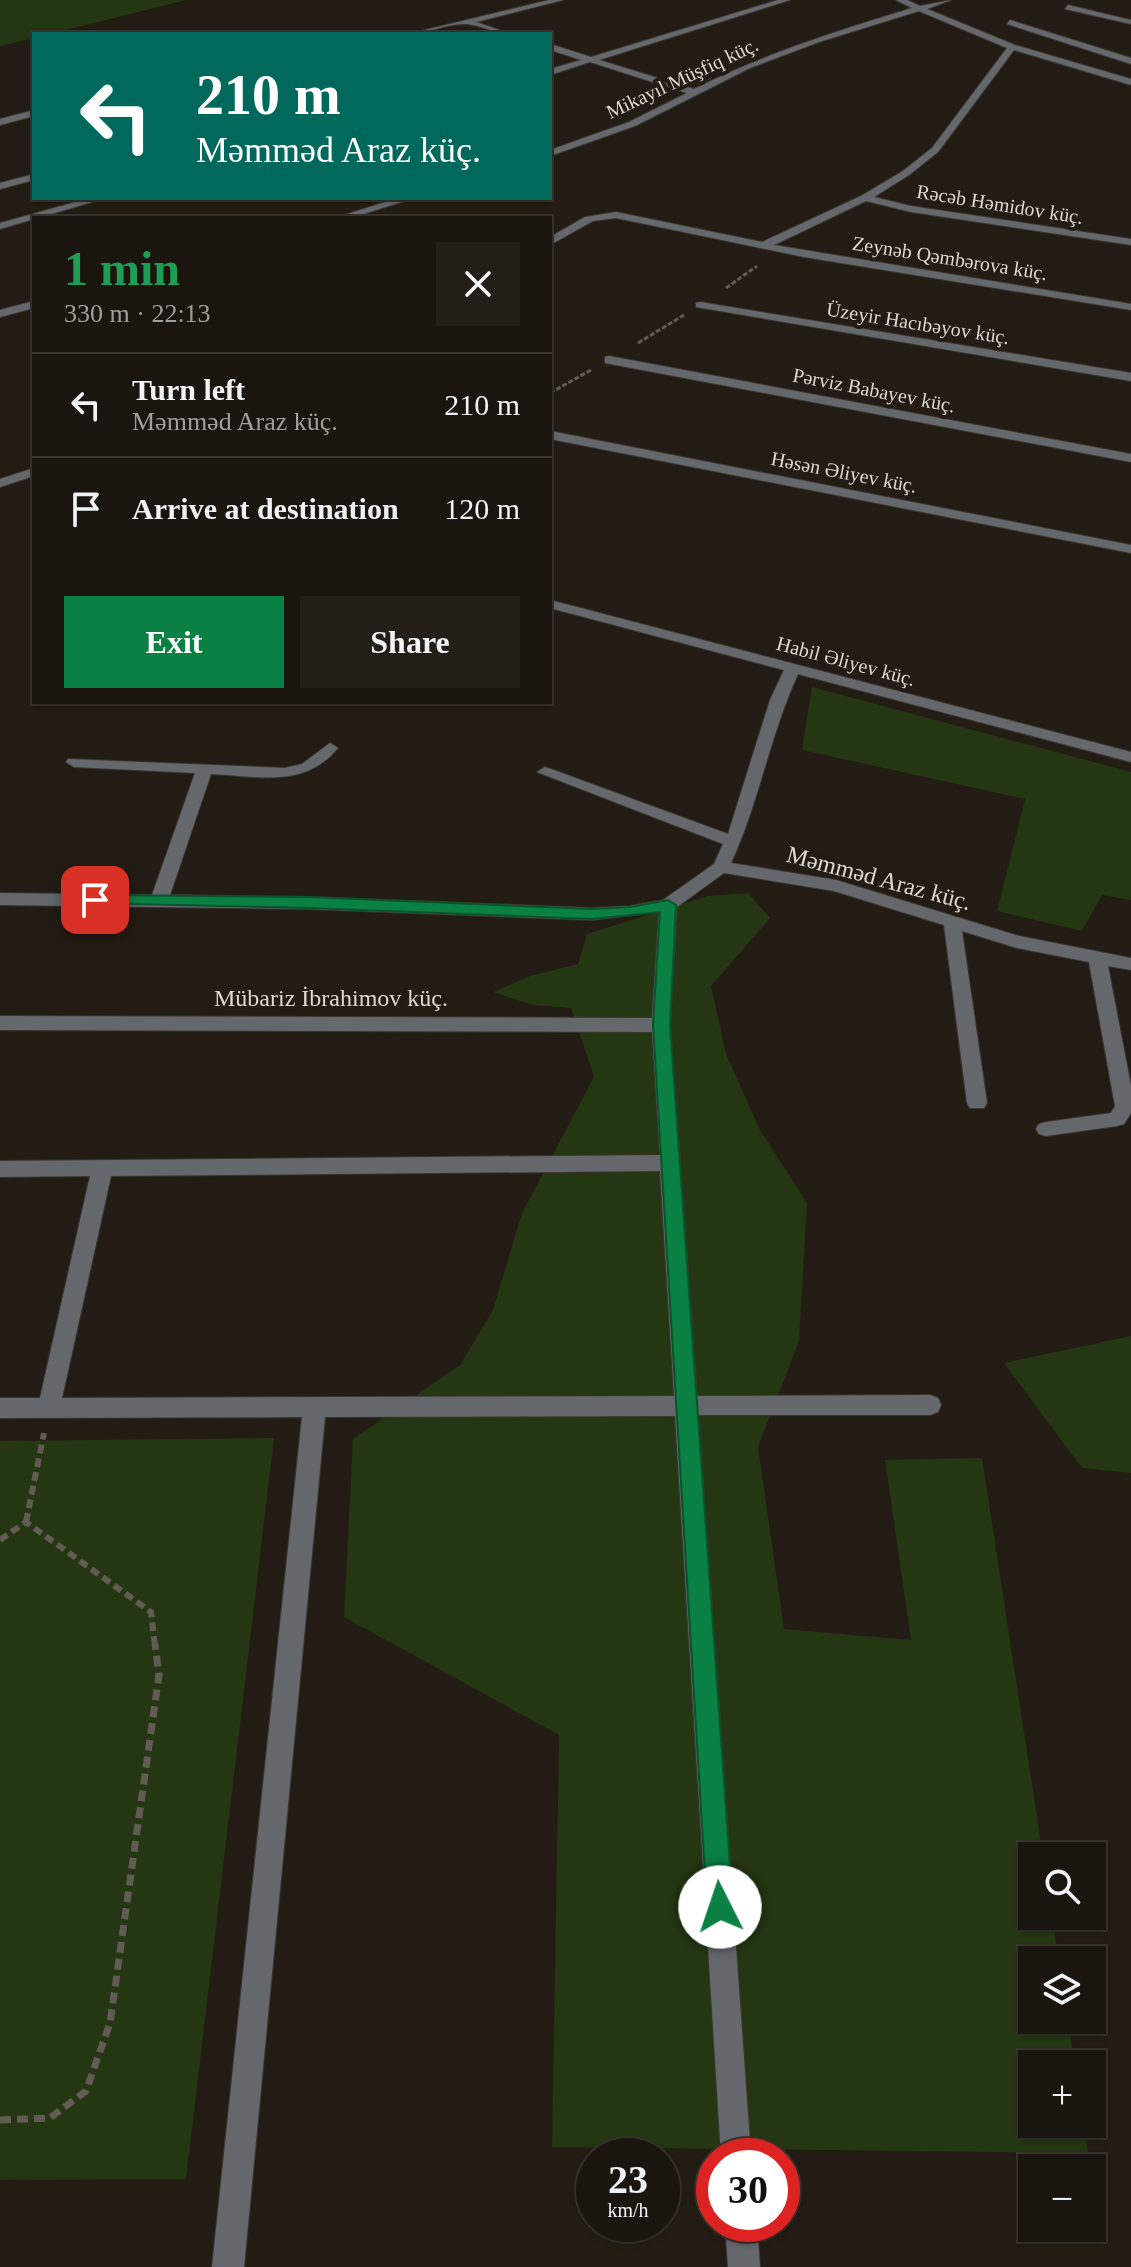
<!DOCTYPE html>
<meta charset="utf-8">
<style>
body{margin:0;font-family:Georgia,serif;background:#231e18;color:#f1f3f6;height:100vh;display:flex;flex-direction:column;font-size:30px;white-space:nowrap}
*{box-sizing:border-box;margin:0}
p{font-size:26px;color:#9f9f9e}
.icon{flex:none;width:44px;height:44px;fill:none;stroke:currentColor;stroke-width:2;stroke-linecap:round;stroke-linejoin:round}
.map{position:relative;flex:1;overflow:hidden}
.sheet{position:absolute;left:32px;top:216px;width:520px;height:488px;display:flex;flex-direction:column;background:#1a150f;border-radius:0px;box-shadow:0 2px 6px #0004,0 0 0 2px #38342f}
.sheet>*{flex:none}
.hud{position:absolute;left:32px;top:32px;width:520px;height:168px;border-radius:0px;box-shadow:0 2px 6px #0004,0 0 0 2px #38342f;background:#00695c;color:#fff;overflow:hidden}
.buttons{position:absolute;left:1018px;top:1842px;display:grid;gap:16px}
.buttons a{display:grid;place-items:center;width:88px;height:88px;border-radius:0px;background:#1a150f;box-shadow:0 2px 6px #0004,0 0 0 2px #38342f;font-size:40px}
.speed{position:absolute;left:576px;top:2138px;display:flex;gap:16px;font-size:40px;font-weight:700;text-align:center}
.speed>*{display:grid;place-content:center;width:104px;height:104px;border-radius:50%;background:#1a150f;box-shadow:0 2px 6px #0004,0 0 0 2px #38342f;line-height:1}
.speed small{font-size:20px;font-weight:400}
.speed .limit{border:12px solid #d22;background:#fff;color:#111}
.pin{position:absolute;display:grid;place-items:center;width:68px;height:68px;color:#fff;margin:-34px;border-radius:16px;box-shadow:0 4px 12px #0006}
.me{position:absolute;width:88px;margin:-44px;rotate:356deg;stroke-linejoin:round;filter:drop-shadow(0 0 6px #0008)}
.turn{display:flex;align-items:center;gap:28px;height:168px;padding:0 32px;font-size:36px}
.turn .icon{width:104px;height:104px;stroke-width:2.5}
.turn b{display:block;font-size:56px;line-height:68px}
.round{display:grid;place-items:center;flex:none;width:84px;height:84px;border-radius:0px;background:#231e18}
.overview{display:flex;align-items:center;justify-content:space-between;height:136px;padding:0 32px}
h1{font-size:48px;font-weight:700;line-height:60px;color:#1e9e55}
.primary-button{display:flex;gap:16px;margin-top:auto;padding:16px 32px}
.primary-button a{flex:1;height:92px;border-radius:0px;background:#0b8043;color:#fff;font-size:32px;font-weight:700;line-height:92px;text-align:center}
.primary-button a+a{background:#231e18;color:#f1f3f6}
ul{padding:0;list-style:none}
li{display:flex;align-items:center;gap:24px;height:104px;padding:0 32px;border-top:2px solid #38342f}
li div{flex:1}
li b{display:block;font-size:30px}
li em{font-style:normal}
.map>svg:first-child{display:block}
.green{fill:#243612}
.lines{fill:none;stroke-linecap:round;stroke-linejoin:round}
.minor-casing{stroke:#3d362f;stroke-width:2}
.path-far2{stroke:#615b54;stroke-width:3;stroke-dasharray:5 2;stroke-linecap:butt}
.path-far1{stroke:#615b54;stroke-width:6;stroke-dasharray:9 5;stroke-linecap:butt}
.path{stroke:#615b54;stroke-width:7;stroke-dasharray:11 6;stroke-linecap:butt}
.minor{fill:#64676c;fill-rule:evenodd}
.route{fill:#0b8043;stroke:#07532c;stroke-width:2}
.labels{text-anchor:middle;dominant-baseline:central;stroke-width:8;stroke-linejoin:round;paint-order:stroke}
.far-street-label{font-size:20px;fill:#ddd8d2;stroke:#231c14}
.street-label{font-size:24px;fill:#ddd8d2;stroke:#231c14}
</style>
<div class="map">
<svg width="1131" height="2267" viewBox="0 0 1131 2267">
<rect width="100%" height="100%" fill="#231c14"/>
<!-- green -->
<path class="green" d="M 0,0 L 186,0 L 50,34 L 34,34 L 34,38 L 0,46 Z
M 812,687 L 1131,772 L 1131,900 L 1102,895 L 1082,931 L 997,911 L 1025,799 L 802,750 Z
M 748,893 L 770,918 L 711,986 L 726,1054 L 759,1128 L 807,1203 L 799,1341 L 758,1447 L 784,1629 L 911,1640 L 885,1460 L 982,1458 L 1043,1856 L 1032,1856 L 1032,1916 L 1052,1916 L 1059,1960 L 1032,1960 L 1032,2020 L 1068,2020 L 1075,2064 L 1032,2064 L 1032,2124 L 1084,2124 L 1088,2153 L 552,2147 L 559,1735 L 344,1617 L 353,1439 L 460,1365 L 493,1310 L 522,1213 L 594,1077 L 571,1008 L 533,1005 L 493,992 L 530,976 L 578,964 L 587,934 L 708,896 Z
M 1131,1336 L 1131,1473 L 1082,1468 L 1004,1363 Z
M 274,1438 L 186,2179 L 0,2180 L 0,1441 Z"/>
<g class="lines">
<!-- minor casing -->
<g class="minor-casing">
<path id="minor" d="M 549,0 L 563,0 L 476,22 L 511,34 C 495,34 482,25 466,24 C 447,23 427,34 408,34 Z
M 778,0 L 790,0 L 599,60 L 694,89 C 764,54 837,31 912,8 L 896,0 L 907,0 L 920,6 L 951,0 L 927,9 L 1015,45 L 1131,79 L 1131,85 L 1014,50 L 938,152 L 909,175 L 874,197 L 911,206 L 1131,239 L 1131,245 L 911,212 L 866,201 L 774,245 L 1131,304 L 1131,310 L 804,257 L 616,218 L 593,221 L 550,245 L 550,237 L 585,217 L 616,212 L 762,242 L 861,196 L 903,171 L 932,148 L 1007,48 L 919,11 L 819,42 L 750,68 L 635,126 L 550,156 L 550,150 L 629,122 L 687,93 L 590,62 L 550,75 L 550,69 L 581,60 L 550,50 L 550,44 L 591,57 Z
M 1068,5 L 1131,20 L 1131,24 L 1065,9 Z
M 1010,20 L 1131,58 L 1131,64 L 1007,24 Z
M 34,110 L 34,116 L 0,125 L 0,119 Z
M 34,174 L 34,180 L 0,189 L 0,183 Z
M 90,198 L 106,198 L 0,229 L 0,223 Z
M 398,198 L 414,198 L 351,218 L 335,218 Z
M 34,301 L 34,308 L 0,317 L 0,310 Z
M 700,302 L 1131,373 L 1131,381 L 696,307 L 696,303 Z
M 609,356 L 1131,454 L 1131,462 L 605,363 L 605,357 Z
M 550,431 L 1131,545 L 1131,553 L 550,439 Z
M 34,468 L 34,476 L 0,487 L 0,479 Z
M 550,600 L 1131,752 L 1131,762 L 798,674 C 770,735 759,802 731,863 L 836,880 L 1019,936 L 1131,958 L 1131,970 L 1108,966 L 1131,1086 L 1131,1113 L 1124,1124 L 1117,1126 L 1046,1136 L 1039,1134 L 1036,1129 L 1039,1124 L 1046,1122 L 1111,1113 L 1115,1106 L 1089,962 L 1017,948 L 962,931 L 987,1103 L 984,1108 L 970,1108 L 967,1103 L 944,925 L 834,891 L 724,873 L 677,907 L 670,1025 L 697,1396 L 930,1395 L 938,1398 L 941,1405 L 938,1412 L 930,1415 L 698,1415 L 751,2156 L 721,2156 L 675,1416 L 325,1417 L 244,2267 L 212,2267 L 302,1417 L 0,1418 L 0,1398 L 40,1398 L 90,1176 L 0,1177 L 0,1161 L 660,1155 L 652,1032 L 0,1030 L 0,1016 L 652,1018 L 659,912 L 592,920 L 309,909 L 0,905 L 0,893 L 152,895 L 195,773 L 74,767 L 66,762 L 68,759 L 285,768 L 302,764 L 330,743 L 338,748 C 304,789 258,776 211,774 L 170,895 L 309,897 L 592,908 L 630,906 L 663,900 L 714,864 L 723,844 L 537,772 L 545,767 L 551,769 L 728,834 L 770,700 L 784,670 L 550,608 ZM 660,1171 L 674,1396 L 62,1398 L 111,1176 Z
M 725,2224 L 757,2224 L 760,2267 L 728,2267 Z"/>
</g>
<!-- path-far2 -->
<path class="path-far2" d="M 726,288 L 757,266
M 638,343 L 684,315
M 550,393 L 591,370"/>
<!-- path-far1 -->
<path class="path-far1" d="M 26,1522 L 44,1433
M 0,1540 L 26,1522 L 151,1612 L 155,1646"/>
<!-- path -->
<path class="path" d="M 0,2120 L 50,2118 L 86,2091 L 110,2023 L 159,1675 L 155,1644"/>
<!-- minor -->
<use href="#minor" class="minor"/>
</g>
<!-- route -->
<path class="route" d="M 95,895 L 309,897 L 592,909 L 630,907 L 668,900 L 676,905 L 670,1025 L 733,1907 L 729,1916 L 720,1919 L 711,1916 L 707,1907 L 653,1025 L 660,912 L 592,919 L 309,908 L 90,903 L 90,896 Z"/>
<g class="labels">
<!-- far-street labels -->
<g class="far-street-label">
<text transform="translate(682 78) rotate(-25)">Mikayıl Müşfiq küç.</text>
<text transform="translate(1000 204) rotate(9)">Rəcəb Həmidov küç.</text>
<text transform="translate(950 258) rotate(9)">Zeynəb Qəmbərova küç.</text>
<text transform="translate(918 323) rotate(9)">Üzeyir Hacıbəyov küç.</text>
<text transform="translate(874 390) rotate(11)">Pərviz Babayev küç.</text>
<text transform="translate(844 472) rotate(11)">Həsən Əliyev küç.</text>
<text transform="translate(846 661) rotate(15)">Habil Əliyev küç.</text>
</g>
<!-- street labels -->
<g class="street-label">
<text transform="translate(879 878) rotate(15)">Məmməd Araz küç.</text>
<text x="331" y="998">Mübariz İbrahimov küç.</text>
</g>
</g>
</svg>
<div class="buttons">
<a><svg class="icon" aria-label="search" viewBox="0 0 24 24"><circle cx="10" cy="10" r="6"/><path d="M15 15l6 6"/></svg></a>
<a><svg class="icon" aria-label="layers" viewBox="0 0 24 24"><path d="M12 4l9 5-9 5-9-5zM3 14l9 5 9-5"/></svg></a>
<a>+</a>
<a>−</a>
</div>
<div class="speed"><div>23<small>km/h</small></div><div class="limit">30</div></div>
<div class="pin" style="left:95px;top:900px;background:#d93025"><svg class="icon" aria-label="arrive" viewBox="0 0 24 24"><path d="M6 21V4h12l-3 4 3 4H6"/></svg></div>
<svg class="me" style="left:720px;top:1907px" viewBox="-20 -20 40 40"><circle r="19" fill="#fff"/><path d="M0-13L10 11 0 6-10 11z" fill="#0b8043"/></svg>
<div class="hud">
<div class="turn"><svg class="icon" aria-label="left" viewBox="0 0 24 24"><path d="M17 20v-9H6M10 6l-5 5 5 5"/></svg><div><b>210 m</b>Məmməd Araz küç.</div></div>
</div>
<section class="sheet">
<div class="overview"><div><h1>1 min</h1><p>330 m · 22:13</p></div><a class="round"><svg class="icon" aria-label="close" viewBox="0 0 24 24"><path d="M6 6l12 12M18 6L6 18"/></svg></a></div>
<ul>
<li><svg class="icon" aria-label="left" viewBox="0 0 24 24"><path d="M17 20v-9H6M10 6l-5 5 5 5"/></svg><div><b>Turn left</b><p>Məmməd Araz küç.</p></div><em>210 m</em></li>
<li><svg class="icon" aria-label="arrive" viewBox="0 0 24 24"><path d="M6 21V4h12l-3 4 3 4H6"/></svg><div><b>Arrive at destination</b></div><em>120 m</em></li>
</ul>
<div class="primary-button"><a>Exit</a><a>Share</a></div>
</section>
</div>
